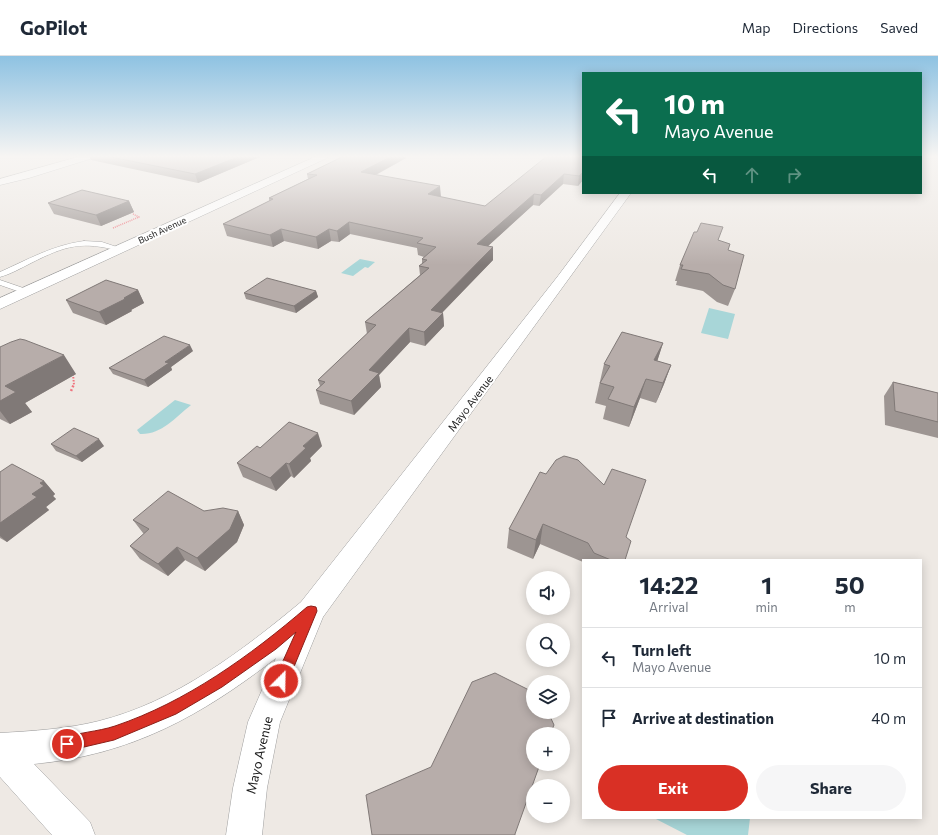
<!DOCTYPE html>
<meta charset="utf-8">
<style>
body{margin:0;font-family:Commissioner,sans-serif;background:#f6f6f7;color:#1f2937;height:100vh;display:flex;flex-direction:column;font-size:15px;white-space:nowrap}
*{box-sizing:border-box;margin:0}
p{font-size:13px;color:#747a83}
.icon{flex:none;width:22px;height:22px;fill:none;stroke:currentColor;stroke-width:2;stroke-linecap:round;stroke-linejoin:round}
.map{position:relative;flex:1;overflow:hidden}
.panel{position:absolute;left:582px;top:503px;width:340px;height:260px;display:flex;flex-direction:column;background:#fff;border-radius:0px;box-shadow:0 2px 10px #0003}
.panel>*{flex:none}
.banner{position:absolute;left:582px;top:16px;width:340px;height:122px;border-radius:0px;box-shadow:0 2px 10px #0003;background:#0b6e4f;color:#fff;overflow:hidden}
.buttons{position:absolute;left:526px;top:515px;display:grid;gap:8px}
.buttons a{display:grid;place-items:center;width:44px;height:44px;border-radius:50%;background:#fff;box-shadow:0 2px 10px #0003;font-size:20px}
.pin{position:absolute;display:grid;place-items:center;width:34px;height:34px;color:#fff;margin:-17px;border:2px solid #fff;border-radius:50%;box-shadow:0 1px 4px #0007}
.me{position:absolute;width:44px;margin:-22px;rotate:23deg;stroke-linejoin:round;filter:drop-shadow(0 0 3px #0008)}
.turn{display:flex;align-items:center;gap:14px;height:84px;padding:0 16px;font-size:18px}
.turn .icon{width:52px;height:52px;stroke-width:2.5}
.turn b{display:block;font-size:28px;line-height:34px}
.lanes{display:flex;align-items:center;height:38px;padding:0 16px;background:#0003;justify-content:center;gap:20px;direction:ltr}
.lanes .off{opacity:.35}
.eta{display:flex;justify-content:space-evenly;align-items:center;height:68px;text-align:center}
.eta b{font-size:24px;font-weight:700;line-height:28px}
.action{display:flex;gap:8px;margin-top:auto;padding:8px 16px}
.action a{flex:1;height:46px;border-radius:24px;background:#d93025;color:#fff;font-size:16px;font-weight:700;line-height:46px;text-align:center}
.action a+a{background:#f6f6f7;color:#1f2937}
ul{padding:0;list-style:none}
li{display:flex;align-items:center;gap:12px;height:60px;padding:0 16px;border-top:1px solid #e0e1e3}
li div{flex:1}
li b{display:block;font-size:15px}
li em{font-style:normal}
header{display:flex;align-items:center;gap:24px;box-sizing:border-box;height:56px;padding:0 20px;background:#fff;border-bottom:1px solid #e0e1e3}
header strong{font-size:19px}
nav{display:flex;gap:22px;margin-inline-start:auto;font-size:14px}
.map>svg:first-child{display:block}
.water{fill:#a8d6d8}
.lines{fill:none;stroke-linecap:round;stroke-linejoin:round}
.lane-casing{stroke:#9e9e9e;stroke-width:1}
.street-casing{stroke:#9e9e9e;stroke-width:1}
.path-far2{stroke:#ef747e;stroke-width:1.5;stroke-dasharray:1 1;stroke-linecap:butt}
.path-far1{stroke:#ef747e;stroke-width:2;stroke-dasharray:1.5 1.5;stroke-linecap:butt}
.path{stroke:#ef747e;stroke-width:2.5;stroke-dasharray:2 2;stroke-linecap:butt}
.lane{fill:#fff;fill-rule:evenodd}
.street{fill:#fff;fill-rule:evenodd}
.wall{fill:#9d9592}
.shaded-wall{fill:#807977}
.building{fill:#b7adaa;stroke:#807977}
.route{fill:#d93025;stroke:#8d1f18}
.labels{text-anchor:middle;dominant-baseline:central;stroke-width:4;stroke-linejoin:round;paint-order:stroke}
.far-street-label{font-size:9px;fill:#1d1d1d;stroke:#fff}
.street-label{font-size:11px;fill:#1d1d1d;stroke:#fff}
.near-street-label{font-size:13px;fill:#1d1d1d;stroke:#fff}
</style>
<header>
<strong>GoPilot</strong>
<nav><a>Map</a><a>Directions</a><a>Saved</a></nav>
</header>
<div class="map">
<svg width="938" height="779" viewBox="0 0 938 779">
<rect width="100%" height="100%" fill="#eee9e4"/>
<!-- water -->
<path class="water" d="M 360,203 L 375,206 L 368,212 L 365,211 L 353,220 L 341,217 Z
M 709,252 L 735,258 L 728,283 L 701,277 Z
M 175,344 L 191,349 C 175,362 161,379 140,378 L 137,374 Z
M 654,762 L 750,762 L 748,779 L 687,779 Z"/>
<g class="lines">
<!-- lane casing -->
<g class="lane-casing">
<path id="lane" d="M 84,185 L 102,186 L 123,193 L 120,195 C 81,185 67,189 31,207 C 21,212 11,218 0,221 L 0,216 C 27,204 53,189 84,185 Z
M 0,224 L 29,234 L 30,236 L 26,238 L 0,229 Z"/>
</g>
<!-- street casing -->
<g class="street-casing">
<path id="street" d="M 81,100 L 95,100 L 93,102 L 29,122 L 0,129 L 0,123 Z
M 317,100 L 329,100 L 327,102 L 0,253 L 0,242 Z
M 620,137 L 631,137 L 323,561 L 280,666 L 267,732 L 262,779 L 226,779 L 233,732 L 248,666 L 276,602 C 201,660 131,699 34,708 L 90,766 L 95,779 L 52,779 L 0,721 L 0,677 C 33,675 67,673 99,665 C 175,646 242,595 301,546 L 558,220 Z"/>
</g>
<!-- path-far2 -->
<path class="path-far2" d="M 113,172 L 139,161 L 133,158"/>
<!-- path-far1 -->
<path class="path-far1" d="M 73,318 L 74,329"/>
<!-- path -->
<path class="path" d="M 71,335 L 74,328"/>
<!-- lane -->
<use href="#lane" class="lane"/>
<!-- street -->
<use href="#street" class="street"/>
</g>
<!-- wall -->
<path class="wall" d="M 89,100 L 262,100 L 198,127 L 91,104 Z
M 344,100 L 406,100 L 406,102 L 376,119 L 441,141 L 485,150 L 583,100 L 583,124 L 578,130 L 563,128 L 539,150 L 533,149 L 488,190 L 493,204 L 442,257 L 443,257 L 444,270 L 425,290 L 410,286 L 379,319 L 381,331 L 354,359 L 320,348 L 316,334 L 320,330 L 318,324 L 367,278 L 365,266 L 420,219 L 419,210 L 422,208 L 422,203 L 424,201 L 418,199 L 417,192 L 350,178 L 339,186 L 331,185 L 318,193 L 284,185 L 273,191 L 227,180 L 223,168 L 269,145 L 269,142 L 308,123 L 307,118 Z
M 129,145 L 134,156 L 101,170 L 54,158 L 48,147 Z
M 718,184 L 728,194 L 735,233 L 728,250 L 717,246 L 703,235 L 676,229 L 677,225 L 675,225 L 680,209 Z
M 138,234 L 144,247 L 131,254 L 132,255 L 106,269 L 73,257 L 66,244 Z
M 316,235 L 318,241 L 296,257 L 246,243 L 244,237 Z
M 663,287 L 657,305 L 671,309 L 664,328 L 656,347 L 640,342 L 629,371 L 603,363 L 606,350 L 595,347 L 604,308 Z
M 0,291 L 76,318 L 25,347 L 32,356 L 10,368 L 0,363 Z
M 193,295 L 171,311 L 172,314 L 148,331 L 113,318 L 109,312 Z
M 893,326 L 938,337 L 938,382 L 885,369 L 884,340 Z
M 51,388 L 104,390 L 82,406 L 56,395 Z
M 322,390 L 310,402 L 311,405 L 294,422 L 291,420 L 276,435 L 243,421 L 237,407 L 260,392 Z
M 0,416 L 44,425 L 55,438 L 53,440 L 56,443 L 46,451 L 49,454 L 7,486 L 0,482 Z
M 546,418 L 626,481 L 625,504 L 583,504 L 583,506 L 540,488 L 533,503 L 507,492 L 509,473 Z
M 204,455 L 238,455 L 244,469 L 237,486 L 205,515 L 185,504 L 168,520 L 140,503 L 130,490 L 144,478 L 143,477 L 133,464 Z"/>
<!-- shaded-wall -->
<path class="shaded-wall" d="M 240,100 L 262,100 L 198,127 L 195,118 Z
M 392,100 L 406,100 L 406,102 L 362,126 L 361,116 Z
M 583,116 L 583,124 L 578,130 L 579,120 Z
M 564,118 L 563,128 L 539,150 L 541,139 Z
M 440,130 L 441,141 L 428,138 Z
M 534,138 L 533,149 L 477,200 L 477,188 Z
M 129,145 L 134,156 L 101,170 L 96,159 Z
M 349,166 L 350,178 L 339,186 L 337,175 Z
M 281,173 L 284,185 L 273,191 L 270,179 Z
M 329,173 L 331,185 L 318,193 L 316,181 Z
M 493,191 L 493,204 L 432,267 L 431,254 Z
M 138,234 L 144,247 L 131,254 L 132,255 L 106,269 L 99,256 Z
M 316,235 L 318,241 L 296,257 L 294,250 Z
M 443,257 L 444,270 L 425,290 L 424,276 Z
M 409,272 L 410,286 L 379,319 L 381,331 L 354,359 L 351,345 L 369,314 Z
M 663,287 L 657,306 L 654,304 Z
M 190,289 L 193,295 L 171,311 L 172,314 L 148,331 L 144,324 L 165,306 Z
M 64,299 L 76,318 L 25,347 L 32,356 L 10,368 L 0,355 L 0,345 L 5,330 Z
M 671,309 L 664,328 L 656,347 L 663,327 Z
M 646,323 L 640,342 L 629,371 L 634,351 Z
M 318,377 L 322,390 L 310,402 L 311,405 L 294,422 L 289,408 L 303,390 Z
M 99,383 L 104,390 L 82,406 L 76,400 Z
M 286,407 L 291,420 L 276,435 L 270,422 Z
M 44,425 L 55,438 L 53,440 L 56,443 L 46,451 L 49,454 L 7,486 L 0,480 L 0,467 L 32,438 L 40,427 Z
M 238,455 L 244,469 L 237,486 L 205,515 L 197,502 Z
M 543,468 L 540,488 L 533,503 L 536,484 Z
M 177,491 L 185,504 L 168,520 L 158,508 Z"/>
<!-- building -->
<path class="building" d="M 106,100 L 240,100 L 195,118 Z
M 344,100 L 392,100 L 361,116 L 440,130 L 428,138 L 485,150 L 547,100 L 583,100 L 583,116 L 579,120 L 564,118 L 541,139 L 534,138 L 477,188 L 493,191 L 431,254 L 443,257 L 424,276 L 409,272 L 369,314 L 379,317 L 351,345 L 316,334 L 325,326 L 318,324 L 376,269 L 365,266 L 429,212 L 419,210 L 427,204 L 422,203 L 436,191 L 417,187 L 423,182 L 349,166 L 337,175 L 329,173 L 316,181 L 281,173 L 270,179 L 223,168 L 273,143 L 269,142 L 317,119 L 307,118 Z
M 82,134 L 129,145 L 96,159 L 48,147 Z
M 701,167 L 723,171 L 718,184 L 730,188 L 728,194 L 744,199 L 735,233 L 723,229 L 709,218 L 681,213 L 683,209 L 680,209 L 694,176 L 697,176 Z
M 267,222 L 316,235 L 294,250 L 244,237 Z
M 106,224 L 138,234 L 124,242 L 125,243 L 99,256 L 66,244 Z
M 622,276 L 663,287 L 654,304 L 671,309 L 663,327 L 646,323 L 634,351 L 608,343 L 614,331 L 600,327 L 610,310 L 604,308 Z
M 164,280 L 190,289 L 165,306 L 169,307 L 144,324 L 109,312 Z
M 20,283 L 25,284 L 64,299 L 5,330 L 16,336 L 0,345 L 0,291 L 11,286 Z
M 893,326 L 938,337 L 938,366 L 895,355 Z
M 289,366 L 318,377 L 303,390 L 306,392 L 289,408 L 286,407 L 270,422 L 237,407 L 257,390 L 260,392 Z
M 74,372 L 99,383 L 76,400 L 51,388 Z
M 564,400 L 568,401 L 578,404 L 604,429 L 612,413 L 646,424 L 626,481 L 631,485 L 625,504 L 611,504 L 594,497 L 588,487 L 543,468 L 536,484 L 509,473 L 540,416 L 546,418 L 556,404 Z
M 12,408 L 44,425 L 40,427 L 44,430 L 32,438 L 37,441 L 0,467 L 0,416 Z
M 168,435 L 204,455 L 223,452 L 238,455 L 230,473 L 197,502 L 177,491 L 158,508 L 130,490 L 149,473 L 133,464 Z
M 495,617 L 533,636 L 533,656 L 548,656 L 554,669 L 550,678 L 533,678 L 533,708 L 540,708 L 515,778 L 515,779 L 372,779 L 366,739 L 431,711 L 472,626 Z"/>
<!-- sky -->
<linearGradient id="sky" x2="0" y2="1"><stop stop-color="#8ec2e2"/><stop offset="0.48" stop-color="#f7f5f3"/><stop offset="1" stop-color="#f7f5f3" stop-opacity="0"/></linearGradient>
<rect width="938" height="209" fill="url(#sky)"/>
<!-- route -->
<path class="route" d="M 311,550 L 316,551 L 317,555 L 286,630 L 281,632 L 276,630 L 274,625 L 296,576 L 276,593 L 222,631 L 176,658 L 114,684 L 67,695 L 62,693 L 59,688 L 62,683 C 78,676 97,676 115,670 C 186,646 250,600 307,551 Z"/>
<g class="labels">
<!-- far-street labels -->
<g class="far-street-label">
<text transform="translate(162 174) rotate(-25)">Bush Avenue</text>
</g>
<!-- street labels -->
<g class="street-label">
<text transform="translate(470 347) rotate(-53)">Mayo Avenue</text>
</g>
<!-- near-street labels -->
<g class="near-street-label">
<text transform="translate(259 699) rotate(-77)">Mayo Avenue</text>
</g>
</g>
</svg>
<div class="buttons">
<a><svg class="icon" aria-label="sound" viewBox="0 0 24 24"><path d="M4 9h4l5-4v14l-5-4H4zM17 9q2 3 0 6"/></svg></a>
<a><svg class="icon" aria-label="search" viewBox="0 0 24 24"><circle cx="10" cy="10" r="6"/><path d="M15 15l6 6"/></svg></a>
<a><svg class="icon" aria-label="layers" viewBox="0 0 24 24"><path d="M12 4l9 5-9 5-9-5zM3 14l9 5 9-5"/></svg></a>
<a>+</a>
<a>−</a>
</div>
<div class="pin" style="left:67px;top:688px;background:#d93025"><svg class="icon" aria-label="arrive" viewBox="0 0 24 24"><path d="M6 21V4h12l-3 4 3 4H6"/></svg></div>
<svg class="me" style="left:281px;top:625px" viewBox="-20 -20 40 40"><circle r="17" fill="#d93025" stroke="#fff" stroke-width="3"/><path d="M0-11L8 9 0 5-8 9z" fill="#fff"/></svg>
<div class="banner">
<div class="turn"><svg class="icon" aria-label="left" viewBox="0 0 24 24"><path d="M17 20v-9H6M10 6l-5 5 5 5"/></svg><div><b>10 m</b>Mayo Avenue</div></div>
<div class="lanes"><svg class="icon" aria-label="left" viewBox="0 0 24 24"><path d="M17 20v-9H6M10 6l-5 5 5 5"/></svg><svg class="icon off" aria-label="ahead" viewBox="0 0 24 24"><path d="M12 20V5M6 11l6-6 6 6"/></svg><svg class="icon off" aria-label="right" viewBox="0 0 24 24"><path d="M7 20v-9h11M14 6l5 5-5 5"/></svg></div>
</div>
<section class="panel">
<div class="eta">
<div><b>14:22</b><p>Arrival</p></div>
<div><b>1</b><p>min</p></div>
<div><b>50</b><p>m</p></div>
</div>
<ul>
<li><svg class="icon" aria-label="left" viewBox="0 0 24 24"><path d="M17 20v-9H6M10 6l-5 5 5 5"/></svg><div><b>Turn left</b><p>Mayo Avenue</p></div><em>10 m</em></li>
<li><svg class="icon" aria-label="arrive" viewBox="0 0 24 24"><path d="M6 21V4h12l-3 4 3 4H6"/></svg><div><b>Arrive at destination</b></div><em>40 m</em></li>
</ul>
<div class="action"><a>Exit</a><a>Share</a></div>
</section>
</div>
